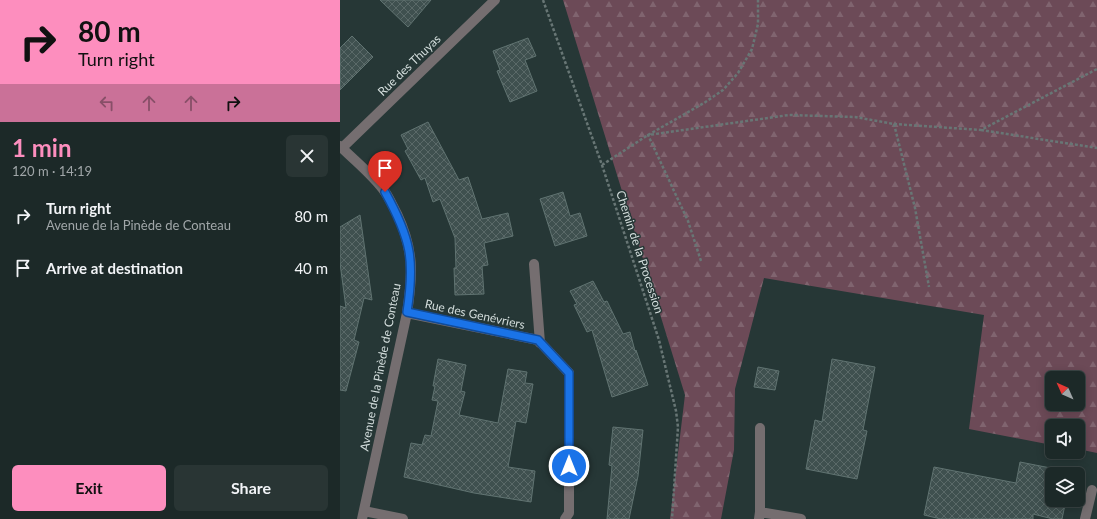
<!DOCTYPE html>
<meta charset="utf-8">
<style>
body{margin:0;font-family:Lato,sans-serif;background:#293534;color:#f1f3f6;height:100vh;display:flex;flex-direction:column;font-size:15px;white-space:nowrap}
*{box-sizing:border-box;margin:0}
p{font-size:13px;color:#a0a6a8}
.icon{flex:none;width:22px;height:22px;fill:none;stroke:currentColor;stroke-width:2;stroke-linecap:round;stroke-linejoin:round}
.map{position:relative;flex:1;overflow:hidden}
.side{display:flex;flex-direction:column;background:#1c2928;width:340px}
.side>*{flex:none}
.guide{background:#fd8ebe;color:#111;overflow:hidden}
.needle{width:26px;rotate:315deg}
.tools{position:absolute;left:705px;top:371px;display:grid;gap:8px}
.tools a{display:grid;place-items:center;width:40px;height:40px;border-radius:6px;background:#1c2928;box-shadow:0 2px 10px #0003,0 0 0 1px #3a4545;font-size:20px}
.pin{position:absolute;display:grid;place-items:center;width:34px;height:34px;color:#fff;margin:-41px -17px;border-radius:50% 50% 50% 0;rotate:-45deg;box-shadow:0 0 4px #0007}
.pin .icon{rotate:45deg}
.me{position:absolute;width:44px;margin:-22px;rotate:0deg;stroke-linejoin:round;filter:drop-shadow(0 0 3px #0008)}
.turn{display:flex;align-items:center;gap:14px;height:84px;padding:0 12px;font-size:18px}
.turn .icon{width:52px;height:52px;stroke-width:2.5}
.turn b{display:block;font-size:28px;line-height:34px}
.lanes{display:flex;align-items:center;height:38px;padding:0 12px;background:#0003;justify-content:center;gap:20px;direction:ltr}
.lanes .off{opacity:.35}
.round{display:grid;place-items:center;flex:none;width:42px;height:42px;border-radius:6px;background:#293534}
.summary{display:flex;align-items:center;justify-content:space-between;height:68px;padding:0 12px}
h1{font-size:24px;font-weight:700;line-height:30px;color:#fd8ebe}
.cta{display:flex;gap:8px;margin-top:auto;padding:8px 12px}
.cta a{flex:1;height:46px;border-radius:6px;background:#fd8ebe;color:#111;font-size:16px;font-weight:700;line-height:46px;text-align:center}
.cta a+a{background:#293534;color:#f1f3f6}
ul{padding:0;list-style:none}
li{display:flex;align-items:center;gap:12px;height:52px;padding:0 12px}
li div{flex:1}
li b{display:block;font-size:15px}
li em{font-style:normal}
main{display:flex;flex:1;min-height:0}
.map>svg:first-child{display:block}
.forest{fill:url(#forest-firs);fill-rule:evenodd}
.building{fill:url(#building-cross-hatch);stroke:#607371}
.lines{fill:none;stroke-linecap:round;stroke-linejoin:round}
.path{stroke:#687675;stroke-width:2.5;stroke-dasharray:3 2;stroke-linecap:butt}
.minor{stroke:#756e70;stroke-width:10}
.route-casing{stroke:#114b97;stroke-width:10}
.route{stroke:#1a73e8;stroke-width:7}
.labels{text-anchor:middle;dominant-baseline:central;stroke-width:3;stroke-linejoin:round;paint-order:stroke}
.street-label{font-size:12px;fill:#d4dedd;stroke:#263736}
</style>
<main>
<section class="side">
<div class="guide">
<div class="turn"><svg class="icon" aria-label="right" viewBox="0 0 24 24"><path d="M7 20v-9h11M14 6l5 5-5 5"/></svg><div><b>80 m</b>Turn right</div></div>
<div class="lanes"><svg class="icon off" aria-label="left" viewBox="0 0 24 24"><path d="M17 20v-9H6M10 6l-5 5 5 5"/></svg><svg class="icon off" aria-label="ahead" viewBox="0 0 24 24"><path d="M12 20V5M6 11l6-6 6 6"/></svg><svg class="icon off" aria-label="ahead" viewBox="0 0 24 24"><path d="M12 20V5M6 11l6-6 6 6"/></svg><svg class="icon" aria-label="right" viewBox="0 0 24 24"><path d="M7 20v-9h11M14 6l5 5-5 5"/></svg></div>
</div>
<div class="summary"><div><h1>1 min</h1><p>120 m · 14:19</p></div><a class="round"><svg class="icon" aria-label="close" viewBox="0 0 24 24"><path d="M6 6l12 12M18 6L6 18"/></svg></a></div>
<ul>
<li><svg class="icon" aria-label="right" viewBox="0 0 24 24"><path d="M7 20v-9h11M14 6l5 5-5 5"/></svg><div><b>Turn right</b><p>Avenue de la Pinède de Conteau</p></div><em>80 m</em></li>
<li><svg class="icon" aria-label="arrive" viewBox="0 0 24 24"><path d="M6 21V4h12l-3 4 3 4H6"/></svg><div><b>Arrive at destination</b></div><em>40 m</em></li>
</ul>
<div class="cta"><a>Exit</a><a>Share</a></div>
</section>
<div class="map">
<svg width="757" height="519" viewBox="0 0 757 519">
<defs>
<pattern id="forest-firs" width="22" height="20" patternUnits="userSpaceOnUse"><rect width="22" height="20" fill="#6c4a57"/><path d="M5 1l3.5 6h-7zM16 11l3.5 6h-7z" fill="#80646f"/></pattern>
<pattern id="building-cross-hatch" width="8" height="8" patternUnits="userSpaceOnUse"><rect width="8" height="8" fill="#3f504f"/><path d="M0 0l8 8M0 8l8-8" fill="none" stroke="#5a6968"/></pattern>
</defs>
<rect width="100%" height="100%" fill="#263736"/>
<!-- forest -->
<path class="forest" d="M 223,0 L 757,0 L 757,453 L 738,449 L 738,426 L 712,426 L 712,445 L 629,429 L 644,315 L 424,278 L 395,389 L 394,450 L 381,519 L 330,519 L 345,395 ZM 712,378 L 738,378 L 738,404 L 712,404 Z"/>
<!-- building -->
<path class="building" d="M 40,0 L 91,0 L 68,27 Z
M 12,36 L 33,57 L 0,90 L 0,48 Z
M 188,38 L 196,56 L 185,60 L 197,91 L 170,102 L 157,71 L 160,70 L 153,51 Z
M 88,122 L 119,180 L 128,177 L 142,219 L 168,213 L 173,236 L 144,243 L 148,265 L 142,266 L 144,294 L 115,295 L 114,268 L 116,268 L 115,238 L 100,199 L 93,202 L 85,178 L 81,180 L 65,151 L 68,149 L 61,135 Z
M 223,192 L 230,216 L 240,213 L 247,236 L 215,246 L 200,199 Z
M 20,215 L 32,300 L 24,298 L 14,340 L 19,342 L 6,391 L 0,390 L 0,306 L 6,308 L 0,263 L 0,227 Z
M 253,281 L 264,302 L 267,301 L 283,334 L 290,332 L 295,351 L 296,350 L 308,385 L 272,397 L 252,330 L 247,332 L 234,305 L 237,304 L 230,291 Z
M 98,359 L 126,365 L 121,391 L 125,392 L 119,415 L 158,423 L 168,369 L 187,372 L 185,383 L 193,384 L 186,423 L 176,421 L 168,467 L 195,471 L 191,502 L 134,493 L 64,477 L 71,443 L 82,445 L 85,435 L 91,436 L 98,401 L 92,400 L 95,386 L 93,386 Z
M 492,359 L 535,367 L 523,430 L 527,431 L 517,479 L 466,469 L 475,420 L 482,422 Z
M 418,367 L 439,371 L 435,390 L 414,387 Z
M 273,427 L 303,430 L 298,476 L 289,519 L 267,519 L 272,466 L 269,465 Z
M 680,462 L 731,472 L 731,474 L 712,474 L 712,500 L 726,500 L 722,519 L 713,519 L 693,514 L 693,519 L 601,519 L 584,515 L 594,467 L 676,483 Z"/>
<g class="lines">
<!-- path -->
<path class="path" d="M 203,0 L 262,165 L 319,340 L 336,411 L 338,427 L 332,519
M 554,124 L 575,208 L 589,287
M 641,130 L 757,148
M 262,165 L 308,135 L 364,103 L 383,90 L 398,73 L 412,49 L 418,24 L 418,0
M 361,261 L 348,221 L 308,135 L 449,115 L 515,117 L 554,124 L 641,130 L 757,69"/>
<!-- minor -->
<path class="minor" d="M 0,146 C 15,161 33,175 45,192 C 50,199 53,207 57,214 C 74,250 73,274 67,313 L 22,519
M 2,148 L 155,0
M 194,264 L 200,343
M 67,313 L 198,340 L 229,373 L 229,513 L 225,519
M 24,511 L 63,519
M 420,512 L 461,519
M 419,519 L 420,512 L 420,428
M 745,519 L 752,490"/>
</g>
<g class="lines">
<!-- route casing -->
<g class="route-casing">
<path id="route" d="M 45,192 C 71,239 75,260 67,312 L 198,340 L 229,373 L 229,466"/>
</g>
<!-- route -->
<use href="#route" class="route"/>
</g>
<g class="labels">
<!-- street labels -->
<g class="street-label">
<text transform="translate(69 65) rotate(-44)">Rue des Thuyas</text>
<text transform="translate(300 252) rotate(72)">Chemin de la Procession</text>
<text transform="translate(135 314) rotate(12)">Rue des Genévriers</text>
<text transform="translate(40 367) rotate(-79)">Avenue de la Pinède de Conteau</text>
</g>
</g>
</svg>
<div class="tools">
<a><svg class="needle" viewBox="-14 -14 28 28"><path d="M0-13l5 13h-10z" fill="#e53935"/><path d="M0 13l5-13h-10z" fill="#a0a6a8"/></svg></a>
<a><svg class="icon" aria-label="sound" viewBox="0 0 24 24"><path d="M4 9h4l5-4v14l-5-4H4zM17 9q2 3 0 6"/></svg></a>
<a><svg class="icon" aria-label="layers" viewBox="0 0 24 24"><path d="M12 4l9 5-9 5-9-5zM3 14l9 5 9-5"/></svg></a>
</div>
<div class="pin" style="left:45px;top:192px;background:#d93025"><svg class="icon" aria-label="arrive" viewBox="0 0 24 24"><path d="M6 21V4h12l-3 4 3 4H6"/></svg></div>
<svg class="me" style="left:229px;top:466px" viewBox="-20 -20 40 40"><circle r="17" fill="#1a73e8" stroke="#fff" stroke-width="3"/><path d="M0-11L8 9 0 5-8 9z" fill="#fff"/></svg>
</div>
</main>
